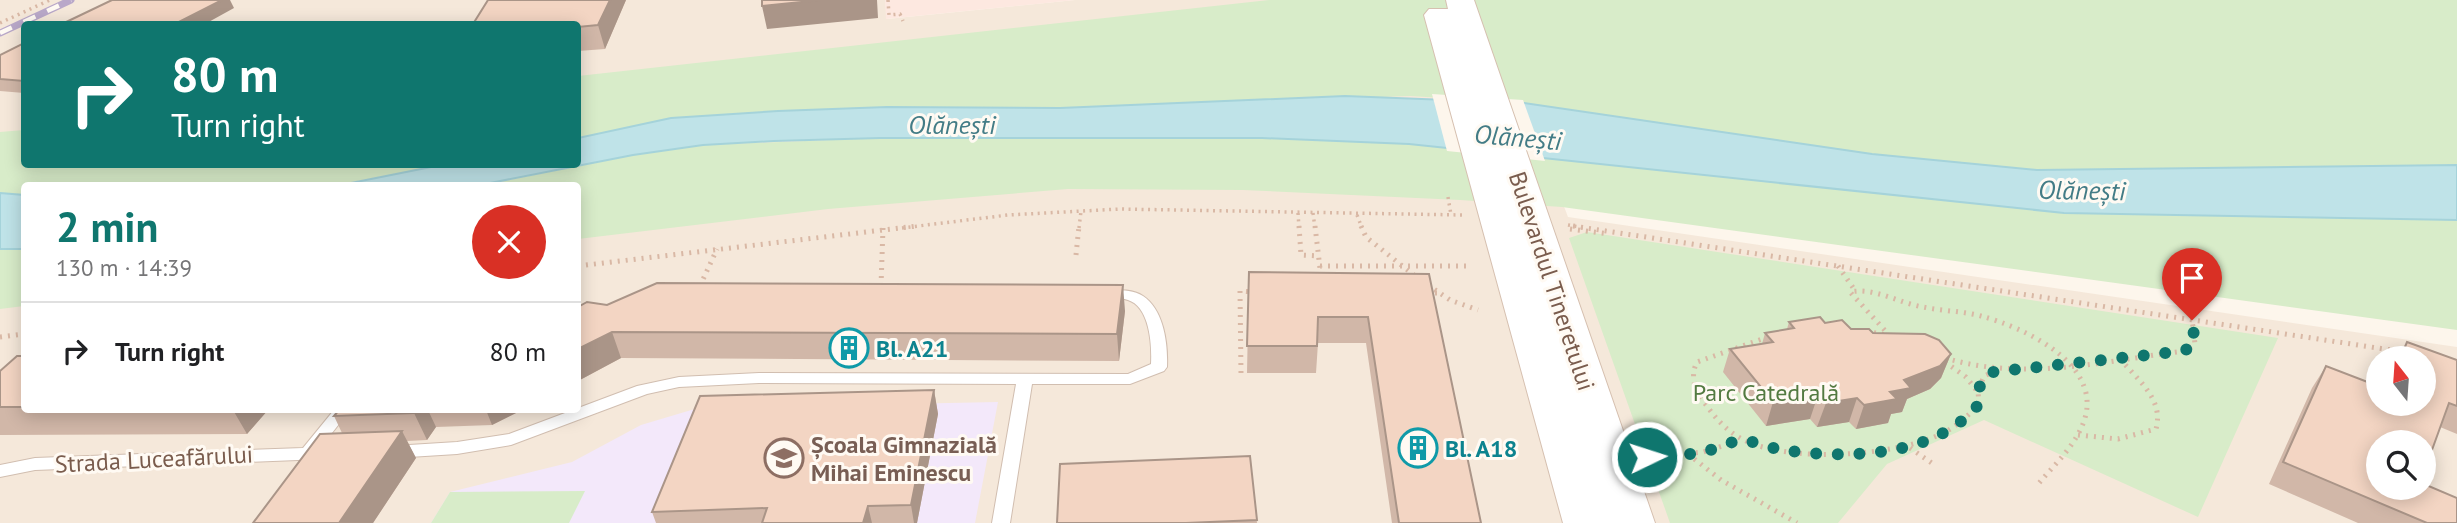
<!DOCTYPE html>
<meta charset="utf-8">
<style>
body{margin:0;font-family:"PT Sans",sans-serif;background:#f6f6f6;color:#202124;height:100vh;display:flex;flex-direction:column;font-size:26px;white-space:nowrap}
*{box-sizing:border-box;margin:0}
p{font-size:23px;color:#757577}
.icon{flex:none;width:38px;height:38px;fill:none;stroke:currentColor;stroke-width:2;stroke-linecap:round;stroke-linejoin:round}
.map{position:relative;flex:1;overflow:hidden}
.panel{position:absolute;left:21px;top:182px;width:560px;height:231px;display:flex;flex-direction:column;background:#fff;border-radius:7px;box-shadow:0 4px 18px #0003}
.panel>*{flex:none}
.banner{position:absolute;left:21px;top:21px;width:560px;height:147px;border-radius:7px;box-shadow:0 4px 18px #0003;background:#0f766e;color:#fff;overflow:hidden}
.needle{width:46px;rotate:343deg}
.buttons{position:absolute;left:2366px;top:346px;display:grid;gap:14px}
.buttons a{display:grid;place-items:center;width:70px;height:70px;border-radius:50%;background:#fff;box-shadow:0 4px 18px #0003;font-size:35px}
.pin{position:absolute;display:grid;place-items:center;width:60px;height:60px;color:#fff;margin:-72px -30px;border-radius:50% 50% 50% 0;rotate:-45deg;box-shadow:0 0 7px #0007}
.pin .icon{rotate:45deg}
.me{position:absolute;width:77px;margin:-38px;rotate:86deg;stroke-linejoin:round;filter:drop-shadow(0 0 5px #0008)}
.turn{display:flex;align-items:center;gap:24px;height:147px;padding:0 35px;font-size:32px}
.turn .icon{width:91px;height:91px;stroke-width:2.5}
.turn b{display:block;font-size:49px;line-height:60px}
.round{display:grid;place-items:center;flex:none;width:74px;height:74px;border-radius:37px;background:#f6f6f6}
.head{display:flex;align-items:center;justify-content:space-between;height:119px;padding:0 35px}
h1{font-size:42px;font-weight:600;line-height:52px;color:#0f766e}
ul{padding:0;list-style:none}
li{display:flex;align-items:center;gap:21px;height:98px;padding:0 35px;border-top:2px solid #e0e0e0}
li div{flex:1}
li b{display:block;font-size:26px}
li em{font-style:normal}
.map>svg:first-child{display:block}
.residential{fill:#f5e8da;fill-rule:evenodd}
.commercial{fill:#fde8e0}
.education{fill:#f3e8fa}
.green{fill:#d8ecc9}
.water{fill:#bfe3e8;stroke:#a5d3da;stroke-width:2}
.pier{fill:#fdf6ec}
.lines{fill:none;stroke-linecap:round;stroke-linejoin:round}
.lane-casing{stroke:#d1beb0;stroke-width:2}
.secondary-casing{stroke:#d6c0b0;stroke-width:2}
.path-far1{stroke:#d9b8a5;stroke-width:3.5;stroke-dasharray:2 4.5;stroke-linecap:butt}
.path{stroke:#d9b8a5;stroke-width:5;stroke-dasharray:2 6;stroke-linecap:butt}
.lane{fill:#fff;fill-rule:evenodd}
.secondary{fill:#fff;fill-rule:evenodd}
.rail-casing{stroke:#b9a8c9;stroke-width:7}
.rail{stroke:#fffaf3;stroke-width:4.5;stroke-dasharray:13;stroke-linecap:butt}
.wall{fill:#d1b7a8}
.shaded-wall{fill:#aa9588}
.building{fill:#f3d5c3;stroke:#aa9588;stroke-width:2}
.route{stroke:#0f766e;stroke-width:12;stroke-dasharray:0 21.6}
.labels{text-anchor:middle;dominant-baseline:central;stroke-width:6;stroke-linejoin:round;paint-order:stroke}
.street-label{font-size:24px;fill:#7a5c4d;stroke:#fffaf3}
.culture-label{font-size:24px;font-weight:bold;fill:#0d838f;stroke:#fffaf3;text-anchor:start}
.park-label{font-size:24px;fill:#537a41;stroke:#fffaf3}
.education-label{font-size:24px;font-weight:bold;fill:#785e54;stroke:#fffaf3;text-anchor:start}
.water-label{font-size:26px;font-style:italic;fill:#437c86;stroke:#fffaf3}
</style>
<div class="map">
<svg width="2457" height="523" viewBox="0 0 2457 523">
<rect width="100%" height="100%" fill="#fdf6ec"/>
<!-- residential -->
<path class="residential" d="M 0,0 L 885,0 L 887,19 L 1075,0 L 1486,0 L 1568,217 L 2457,347 L 2457,523 L 0,523 ZM 24,24 L 578,24 L 578,164 L 24,164 ZM 24,186 L 578,186 L 578,410 L 24,410 ZM 2378,359 L 2424,359 L 2424,404 L 2378,404 ZM 2378,443 L 2424,443 L 2424,488 L 2378,488 Z"/>
<!-- commercial -->
<path class="commercial" d="M 885,0 L 1075,0 L 886,19 Z"/>
<!-- education -->
<path class="education" d="M 998,402 L 975,523 L 431,523 L 450,492 L 572,462 L 641,425 L 698,408 Z"/>
<!-- green -->
<path class="green" d="M 1269,0 L 2457,0 L 2457,165 L 2037,170 L 1872,154 L 1524,103 L 1410,96 L 1060,108 L 887,107 L 778,111 L 671,118 L 578,138 L 578,76 Z
M 24,130 L 24,164 L 441,165 L 336,185 L 24,186 L 24,195 L 0,193 L 0,132 Z
M 880,138 L 1262,138 L 1409,144 L 2064,213 L 2457,220 L 2457,330 L 1562,207 L 1460,200 L 1243,190 L 1068,189 L 828,209 L 578,239 L 578,186 L 480,186 L 633,155 L 703,145 Z
M 1587,232 L 2278,338 L 2198,517 L 1984,420 L 1887,464 L 1838,523 L 1670,523 L 1569,238 Z
M 0,249 L 24,249 L 24,306 L 0,309 Z
M 585,491 L 569,523 L 431,523 L 450,492 Z"/>
<!-- water -->
<path class="water" d="M 1345,96 L 1524,103 L 1872,154 L 2037,170 L 2457,165 L 2457,220 L 2064,213 L 1409,144 L 1262,138 L 880,138 L 774,141 L 703,145 L 633,155 L 480,185 L 336,186 L 441,165 L 578,164 L 578,138 L 671,118 L 778,111 L 887,107 L 1060,108 Z
M 0,193 L 24,195 L 24,249 L 0,249 Z"/>
<!-- pier -->
<path class="pier" d="M 1432,94 L 1523,100 L 1545,161 L 1447,151 Z"/>
<g class="lines">
<!-- lane casing -->
<g class="lane-casing">
<path id="lane" d="M 1105,290 C 1117,290 1132,289 1143,296 C 1164,310 1168,344 1167,367 L 1164,371 L 1130,384 L 1032,384 L 1010,523 L 992,523 L 1016,384 L 759,383 L 679,387 L 647,394 L 511,445 L 457,454 L 393,458 L 387,456 L 385,452 L 387,448 L 393,446 L 457,442 L 509,434 L 637,386 L 679,377 L 759,373 L 1128,374 L 1151,364 C 1152,345 1150,307 1128,300 C 1119,297 1109,299 1100,297 L 1098,294 L 1100,291 Z
M 334,410 L 350,410 L 321,447 L 329,449 L 331,453 L 329,457 L 323,459 L 35,470 L 0,477 L 0,465 L 35,458 L 303,448 Z"/>
</g>
<!-- secondary casing -->
<g class="secondary-casing">
<path id="secondary" d="M 1446,0 L 1474,0 L 1655,523 L 1563,523 L 1424,15 L 1429,9 L 1448,9 Z"/>
</g>
<!-- path-far1 -->
<path class="path-far1" d="M 888,0 L 889,15 L 900,14 L 903,21
M 0,23 L 50,0
M 1448,197 L 1451,215
M 1298,213 L 1299,228
M 1313,213 L 1315,228
M 1357,215 L 1362,228
M 1568,225 L 1585,228
M 902,228 L 1008,215 L 1120,209 L 1462,215
M 1079,228 L 1081,211"/>
<!-- path -->
<path class="path" d="M 1299,226 L 1301,255 L 1319,256
M 1315,226 L 1321,277
M 1361,226 L 1366,237 L 1415,276
M 1573,226 L 2404,352
M 1570,229 L 1609,234
M 1076,255 L 1079,226
M 578,266 L 917,226
M 1320,266 L 1469,266
M 1838,266 L 1854,289
M 1428,285 L 1450,300 L 1478,310
M 700,286 L 717,249
M 881,286 L 883,228
M 1427,293 L 1440,293
M 1866,331 L 1885,335
M 1890,336 L 1850,292 C 1874,287 1899,303 1923,307 C 1942,311 1962,311 1981,316 C 2023,327 2101,363 2085,418 C 2077,444 2056,463 2039,483
M 0,337 L 24,334
M 1768,337 L 1697,362 C 1689,378 1696,393 1707,406 C 1716,419 1727,431 1742,439 C 1789,464 1895,456 1941,434 C 1956,427 1968,416 1979,404 L 1978,391 L 1984,376 L 1993,372
M 1945,358 C 2026,382 2103,361 2184,351 L 2195,344 L 2192,319
M 1945,362 L 1966,377 L 1977,391
M 1241,373 L 1240,291 L 1253,292
M 2078,435 L 2118,439 L 2156,429 C 2164,400 2139,381 2121,360
M 1910,448 L 1936,466
M 1688,454 L 1721,480 L 1797,523
M 1648,457 L 1703,452 L 1742,440"/>
<!-- lane -->
<use href="#lane" class="lane"/>
<!-- secondary -->
<use href="#secondary" class="secondary"/>
<!-- rail casing -->
<g class="rail-casing">
<path id="rail" d="M 0,33 L 71,0"/>
</g>
<!-- rail -->
<use href="#rail" class="rail"/>
</g>
<!-- wall -->
<path class="wall" d="M 488,0 L 626,0 L 605,49 L 578,51 L 578,24 Z
M 24,43 L 24,93 L 0,91 L 0,55 Z
M 1249,272 L 1429,274 L 1481,523 L 1392,523 L 1366,343 L 1318,343 L 1316,373 L 1247,373 Z
M 607,305 L 1125,311 L 1119,361 L 621,358 L 578,381 Z
M 1789,322 L 1825,323 L 1873,333 L 1951,354 L 1941,378 L 1930,389 L 1907,399 L 1902,412 L 1891,414 L 1888,423 L 1856,429 L 1849,422 L 1817,427 L 1810,419 L 1766,426 L 1723,372 L 1730,349 L 1762,344 L 1765,333 L 1787,329 Z
M 2407,342 L 2457,360 L 2457,434 L 2440,427 L 2378,443 L 2457,523 L 2358,523 L 2269,484 L 2312,388 L 2326,366 L 2378,404 L 2424,359 L 2396,359 Z
M 24,356 L 24,410 L 268,410 L 247,434 L 0,435 L 0,371 Z
M 934,390 L 938,414 L 917,523 L 656,523 L 652,512 Z
M 336,410 L 522,410 L 492,425 L 436,427 L 427,440 L 407,441 L 416,458 L 373,523 L 253,523 L 342,433 L 334,416 L 337,412 Z
M 1250,456 L 1257,523 L 1057,523 Z"/>
<!-- shaded-wall -->
<path class="shaded-wall" d="M 222,0 L 230,0 L 234,8 L 205,24 L 175,24 Z
M 610,0 L 626,0 L 605,49 L 598,25 Z
M 821,0 L 877,0 L 878,18 L 767,29 L 762,6 Z
M 1123,285 L 1125,311 L 1119,361 L 1117,334 Z
M 612,332 L 621,358 L 578,381 L 578,349 Z
M 1951,354 L 1941,378 L 1930,389 L 1907,399 L 1902,412 L 1891,414 L 1888,423 L 1856,429 L 1864,405 L 1890,392 L 1904,380 Z
M 934,390 L 938,414 L 917,523 L 914,523 L 911,505 Z
M 1818,395 L 1810,419 L 1766,426 L 1773,402 Z
M 1857,398 L 1849,422 L 1817,427 L 1826,403 Z
M 233,410 L 268,410 L 247,434 Z
M 417,410 L 428,410 L 436,427 L 427,440 L 414,413 Z
M 486,410 L 522,410 L 492,425 Z
M 402,431 L 416,458 L 373,523 L 339,523 Z
M 868,506 L 872,523 L 863,523 Z"/>
<!-- building -->
<path class="building" d="M 112,0 L 222,0 L 175,24 L 62,24 Z
M 488,0 L 610,0 L 598,25 L 578,27 L 578,24 L 473,24 Z
M 762,0 L 821,0 L 762,6 Z
M 24,43 L 24,81 L 0,79 L 0,55 Z
M 1249,272 L 1429,274 L 1481,523 L 1399,523 L 1368,317 L 1318,317 L 1317,346 L 1247,346 Z
M 657,283 L 1123,285 L 1117,334 L 612,332 L 578,349 L 578,307 L 587,302 L 607,305 Z
M 1820,317 L 1825,323 L 1842,320 L 1851,329 L 1869,329 L 1873,333 L 1925,334 L 1939,340 L 1951,354 L 1940,366 L 1904,380 L 1911,388 L 1890,392 L 1897,399 L 1864,405 L 1857,398 L 1826,403 L 1818,395 L 1773,402 L 1730,349 L 1773,342 L 1765,333 L 1794,328 L 1789,322 Z
M 2407,342 L 2457,360 L 2457,406 L 2449,403 L 2424,472 L 2424,443 L 2378,443 L 2378,488 L 2424,488 L 2424,484 L 2457,498 L 2457,523 L 2427,523 L 2283,462 L 2326,366 L 2378,386 L 2378,404 L 2424,404 L 2424,359 L 2400,359 Z
M 17,356 L 24,356 L 24,407 L 0,407 L 0,371 Z
M 934,390 L 911,505 L 868,506 L 863,523 L 762,523 L 767,508 L 652,512 L 700,396 Z
M 339,410 L 417,410 L 414,413 L 334,416 Z
M 402,431 L 339,523 L 253,523 L 320,434 Z
M 1250,456 L 1257,520 L 1186,523 L 1057,523 L 1060,464 Z"/>
<g class="lines">
<!-- route -->
<path class="route" d="M 1647,457 C 1666,455 1687,456 1706,451 C 1717,449 1731,441 1742,440 C 1751,440 1772,449 1783,450 C 1847,459 1935,458 1979,404 L 1978,391 L 1984,376 L 1993,372 L 2184,351 L 2195,344 L 2192,320"/>
</g>
<!-- icons -->
<defs>
<g id="building-ring" transform="scale(2.0125)"><circle r="9.5" fill="#fffaf3" stroke="#0f9aa8" stroke-width="1.5"/><path d="M-4-6H4V6H1V3H-1V6H-4ZM-2.5-4.3h1.7v1.8h-1.7ZM.8-4.3h1.7v1.8H.8ZM-2.5-1h1.7V.8h-1.7ZM.8-1h1.7V.8H.8Z" fill="#0f9aa8"/></g>
<g id="school-ring" transform="scale(2.0125)"><circle r="9.5" fill="#fffaf3" stroke="#8d6e63" stroke-width="1.5"/><path d="M0-5L7-2L0 1L-7-2ZM-4 1L0 2.5L4 1V4Q0 6-4 4Z" fill="#8d6e63"/></g>
</defs>
<g fill-rule="evenodd">
<use href="#building-ring" x="849" y="348"/>
<use href="#building-ring" x="1418" y="448"/>
<use href="#school-ring" x="784" y="458"/>
</g>
<g class="labels">
<!-- street labels -->
<g class="street-label">
<text transform="translate(1552 281) rotate(72)">Bulevardul Tineretului</text>
<text transform="translate(154 459) rotate(-3)">Strada Luceafărului</text>
</g>
<!-- culture labels -->
<g class="culture-label">
<text x="876" y="348">Bl. A21</text>
<text x="1445" y="448">Bl. A18</text>
</g>
<!-- park labels -->
<g class="park-label">
<text x="1766" y="392">Parc Catedrală</text>
</g>
<!-- education labels -->
<g class="education-label">
<text x="811" y="444">Școala Gimnazială<tspan x="811" dy="28">Mihai Eminescu</tspan></text>
</g>
<!-- water labels -->
<g class="water-label">
<text x="952" y="124">Olănești</text>
<text transform="translate(1518 137) rotate(5)">Olănești</text>
<text transform="translate(2082 190) rotate(1)">Olănești</text>
</g>
</g>
</svg>
<div class="buttons">
<a><svg class="needle" viewBox="-14 -14 28 28"><path d="M0-13l5 13h-10z" fill="#e53935"/><path d="M0 13l5-13h-10z" fill="#757577"/></svg></a>
<a><svg class="icon" aria-label="search" viewBox="0 0 24 24"><circle cx="10" cy="10" r="6"/><path d="M15 15l6 6"/></svg></a>
</div>
<div class="pin" style="left:2192px;top:320px;background:#d93025"><svg class="icon" aria-label="arrive" viewBox="0 0 24 24"><path d="M6 21V4h12l-3 4 3 4H6"/></svg></div>
<svg class="me" style="left:1647px;top:457px" viewBox="-20 -20 40 40"><circle r="17" fill="#0f766e" stroke="#fff" stroke-width="3"/><path d="M0-11L8 9 0 5-8 9z" fill="#fff"/></svg>
<div class="banner">
<div class="turn"><svg class="icon" aria-label="right" viewBox="0 0 24 24"><path d="M7 20v-9h11M14 6l5 5-5 5"/></svg><div><b>80 m</b>Turn right</div></div>
</div>
<section class="panel">
<div class="head"><div><h1>2 min</h1><p>130 m · 14:39</p></div><a class="round" style="background:#d93025;color:#fff"><svg class="icon" aria-label="close" viewBox="0 0 24 24"><path d="M6 6l12 12M18 6L6 18"/></svg></a></div>
<ul>
<li><svg class="icon" aria-label="right" viewBox="0 0 24 24"><path d="M7 20v-9h11M14 6l5 5-5 5"/></svg><div><b>Turn right</b></div><em>80 m</em></li>
</ul>
</section>
</div>
